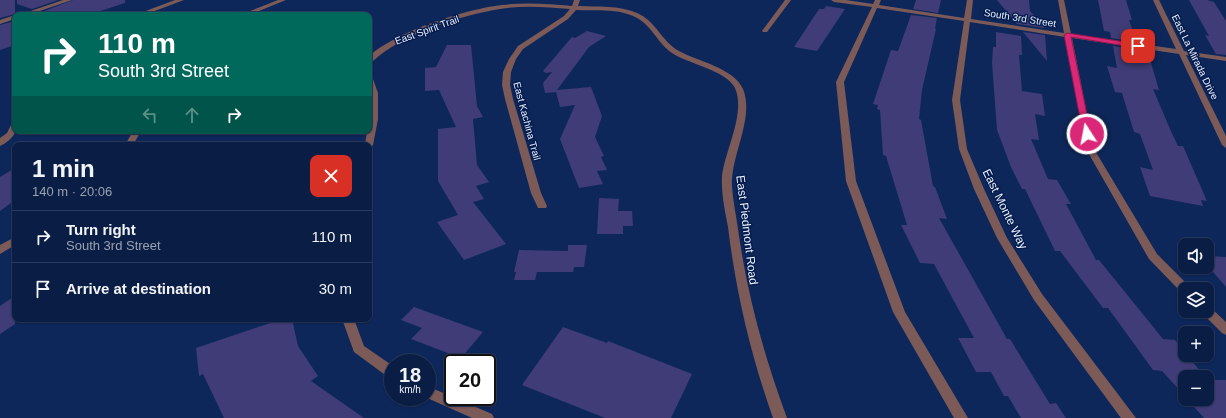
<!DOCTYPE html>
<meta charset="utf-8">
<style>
body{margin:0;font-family:Arial,sans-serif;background:#182a4f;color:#f1f3f6;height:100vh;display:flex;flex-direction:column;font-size:15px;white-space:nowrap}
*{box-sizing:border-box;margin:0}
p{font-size:13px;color:#99a2b2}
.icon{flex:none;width:22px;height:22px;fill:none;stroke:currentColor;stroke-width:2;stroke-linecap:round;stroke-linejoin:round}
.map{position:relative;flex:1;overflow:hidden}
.sheet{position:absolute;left:12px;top:142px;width:360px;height:180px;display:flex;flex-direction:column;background:#0a1d44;border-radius:8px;box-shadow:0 1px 3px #0004,0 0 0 1px #2a3b5d}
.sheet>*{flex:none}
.guide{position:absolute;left:12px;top:12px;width:360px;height:122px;border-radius:8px;box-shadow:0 1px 3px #0004,0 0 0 1px #2a3b5d;background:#00695c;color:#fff;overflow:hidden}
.buttons{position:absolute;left:1178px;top:238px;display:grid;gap:8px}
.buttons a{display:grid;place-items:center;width:36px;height:36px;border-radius:8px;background:#0a1d44;box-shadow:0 1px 3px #0004,0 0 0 1px #2a3b5d;font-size:20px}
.speed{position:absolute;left:384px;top:354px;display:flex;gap:8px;font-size:20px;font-weight:700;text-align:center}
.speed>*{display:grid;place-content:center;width:52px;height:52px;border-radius:50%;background:#0a1d44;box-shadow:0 1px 3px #0004,0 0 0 1px #2a3b5d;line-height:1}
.speed small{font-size:10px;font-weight:400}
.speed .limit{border:2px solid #111;border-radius:6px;background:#fff;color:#111}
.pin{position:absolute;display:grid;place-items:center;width:34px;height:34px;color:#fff;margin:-17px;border-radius:8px;box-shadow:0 2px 6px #0006}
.me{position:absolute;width:44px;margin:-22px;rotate:349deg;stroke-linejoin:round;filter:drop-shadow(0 0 3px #0008)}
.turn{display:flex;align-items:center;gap:14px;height:84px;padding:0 20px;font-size:18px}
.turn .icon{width:52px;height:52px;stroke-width:2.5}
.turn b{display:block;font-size:28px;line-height:34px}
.lanes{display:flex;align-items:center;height:38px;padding:0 20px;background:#0003;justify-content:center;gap:20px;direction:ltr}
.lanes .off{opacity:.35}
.round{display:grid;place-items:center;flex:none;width:42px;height:42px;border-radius:8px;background:#182a4f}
.head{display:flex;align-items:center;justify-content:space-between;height:68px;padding:0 20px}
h1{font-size:24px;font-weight:700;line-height:30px}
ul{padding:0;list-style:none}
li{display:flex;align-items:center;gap:12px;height:52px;padding:0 20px;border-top:1px solid #2a3b5d}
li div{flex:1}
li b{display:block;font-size:15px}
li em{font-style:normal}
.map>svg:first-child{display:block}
.building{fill:#3f3c77}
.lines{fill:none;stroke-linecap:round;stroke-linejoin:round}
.minor{fill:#7c5a58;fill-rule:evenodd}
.route{fill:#db2777;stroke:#8e194d}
.labels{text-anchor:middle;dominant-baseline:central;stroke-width:3;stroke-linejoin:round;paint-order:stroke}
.far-street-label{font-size:10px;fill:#e9f0fe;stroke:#051c4e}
.street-label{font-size:12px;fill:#e9f0fe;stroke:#051c4e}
</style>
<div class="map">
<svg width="1226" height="418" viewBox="0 0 1226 418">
<rect width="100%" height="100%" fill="#0e275a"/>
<!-- building -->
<path class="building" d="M 0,0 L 15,0 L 15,14 L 0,18 Z
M 17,0 L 58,0 L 32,9 L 17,4 Z
M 73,0 L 125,0 L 125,3 L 88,15 L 54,15 L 42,12 Z
M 916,0 L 941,0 L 938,13 L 913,9 Z
M 997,0 L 1029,0 L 1030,11 L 1044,26 L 1044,28 L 1017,24 Z
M 1098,0 L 1126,0 L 1132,20 L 1129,20 L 1137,42 L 1111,38 L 1110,32 L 1104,31 Z
M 1189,0 L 1207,0 L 1214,2 L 1226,21 L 1226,55 L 1216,54 L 1205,35 L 1209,36 Z
M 826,6 L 845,9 L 817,51 L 794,47 L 819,9 L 824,9 Z
M 911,15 L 937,18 L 935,29 L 936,29 L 922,90 L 919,119 L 921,120 L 933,186 L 935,187 L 947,219 L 939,218 L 1007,339 L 1010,339 L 1050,404 L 1056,403 L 1066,418 L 1021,418 L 1008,396 L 1004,396 L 991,372 L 976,372 L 958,338 L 974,338 L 934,264 L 920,263 L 901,225 L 907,225 L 886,156 L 883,155 L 880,110 L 877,109 L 878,105 L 873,104 L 891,50 L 898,51 Z
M 15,21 L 15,45 L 0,50 L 0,25 Z
M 587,31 L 606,36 L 589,47 L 557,90 L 591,87 L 602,116 L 595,137 L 604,156 L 601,157 L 607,170 L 597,171 L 603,184 L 579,188 L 560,139 L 575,105 L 560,107 L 556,92 L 545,93 L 543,83 L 552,72 L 546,73 L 543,71 L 572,37 L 575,38 Z
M 996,32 L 1021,36 L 1022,55 L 1019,55 L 1022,91 L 1042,94 L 1045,116 L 1035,114 L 1039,140 L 1031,139 L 1048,179 L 1057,180 L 1071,204 L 1066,204 L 1096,260 L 1099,260 L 1163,339 L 1175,340 L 1185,352 L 1185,355 L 1187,355 L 1205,377 L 1185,377 L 1185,396 L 1162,371 L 1153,370 L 1108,308 L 1103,308 L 1060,251 L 1055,251 L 1025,189 L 1022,189 L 1011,167 L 997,130 L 992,63 L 993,47 L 996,47 Z
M 1023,32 L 1045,35 L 1047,61 Z
M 447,45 L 471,45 L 477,106 L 483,117 L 473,119 L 477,165 L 489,182 L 476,186 L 484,199 L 473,202 L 506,244 L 464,260 L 437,222 L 458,215 L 438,181 L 438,129 L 456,127 L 439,90 L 425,91 L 425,68 L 436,67 Z
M 1113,46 L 1140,50 L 1143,55 L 1149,56 L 1159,90 L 1153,89 L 1170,129 L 1178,146 L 1183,146 L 1207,201 L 1201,200 L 1203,206 L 1150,196 L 1140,167 L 1153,170 L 1140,134 L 1134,132 L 1122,93 L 1115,92 L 1107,66 L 1117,68 Z
M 15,168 L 15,200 L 0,211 L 0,177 Z
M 599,198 L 619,199 L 618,211 L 632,211 L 633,226 L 623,226 L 623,234 L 597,234 Z
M 568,245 L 587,245 L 584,267 L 574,267 L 573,272 L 537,272 L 535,280 L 514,280 L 516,272 L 514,272 L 519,250 L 568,251 Z
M 1207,256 L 1226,257 L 1226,287 L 1207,265 Z
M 15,296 L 15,324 L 0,334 L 0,306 Z
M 414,307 L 483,332 L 461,358 L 411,339 L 422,328 L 401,320 Z
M 282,319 L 292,319 L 298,346 L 318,376 L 311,381 L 364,418 L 224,418 L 203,374 L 199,376 L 196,348 Z
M 563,327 L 607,343 L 608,341 L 692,374 L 671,418 L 605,418 L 522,385 Z
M 1207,380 L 1226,380 L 1226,418 L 1204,418 L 1187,399 L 1207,399 Z"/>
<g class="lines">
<!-- minor -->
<path class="minor" d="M 63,0 L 72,0 L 28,15 L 19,15 Z
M 175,0 L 184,0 L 144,15 L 135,15 Z
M 278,0 L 286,0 L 249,15 L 240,15 Z
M 574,0 L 580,0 L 578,6 C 598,7 619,5 637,13 C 656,21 662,42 679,51 C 697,61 734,68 743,89 C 755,118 730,156 732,187 C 733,201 736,215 738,229 C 747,294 764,356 787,418 L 773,418 C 751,356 736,293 728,227 C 725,211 721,193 722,176 C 725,150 746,113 735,88 C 726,70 688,64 672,53 C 657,43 651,23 633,16 C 615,8 595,11 576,10 L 568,19 L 523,49 L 516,59 L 511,72 L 510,85 L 513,99 L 541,193 L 547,206 L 546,208 L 538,208 L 531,193 L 505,99 L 502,85 L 503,72 L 509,59 L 518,46 L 564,16 L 570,9 C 547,7 523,5 500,9 C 461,15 401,35 373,61 L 373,79 L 378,93 L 378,119 L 373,145 L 369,148 L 369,145 L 365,145 L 367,131 L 369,131 L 369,56 C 396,32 465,9 502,5 C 525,2 549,4 572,6 Z
M 785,0 L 791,0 L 767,32 L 763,32 L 762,31 Z
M 831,0 L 846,0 L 873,4 L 875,0 L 881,0 L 879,5 L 964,18 L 967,0 L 973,0 L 971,19 L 1064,33 L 1058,0 L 1064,0 L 1071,34 L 1176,49 L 1153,0 L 1159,0 L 1184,51 L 1226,57 L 1226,61 L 1186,55 L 1226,136 L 1226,148 L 1222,145 L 1179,54 L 1072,38 L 1094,149 L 1157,254 L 1189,286 L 1191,289 L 1185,289 L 1185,293 L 1181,292 L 1149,259 L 1086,149 L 1065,37 L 970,22 L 960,100 L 967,149 L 984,189 L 1007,238 L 1042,294 L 1136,418 L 1121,418 L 1034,300 L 997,238 L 974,189 L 959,149 L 952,100 L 964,21 L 877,8 L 844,82 L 856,181 L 905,312 L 968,418 L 954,418 L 893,312 L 846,181 L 836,82 L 872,7 L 834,2 Z
M 15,15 L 15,19 L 0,24 L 0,20 Z
M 15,122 C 15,125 16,131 15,132 C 14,137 5,144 0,146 L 0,138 L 7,133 L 12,123 Z
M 133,131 L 141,131 L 133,145 L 125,145 Z
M 15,237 L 15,245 L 0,254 L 0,245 Z
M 1207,307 L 1211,308 L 1226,322 L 1226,335 L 1222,333 L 1203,314 L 1201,311 L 1207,311 Z
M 342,319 L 354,319 L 364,346 L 393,366 L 393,378 L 388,377 L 354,352 Z
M 427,386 L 492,414 L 494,418 L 472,418 L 425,397 L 427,397 Z"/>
</g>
<!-- route -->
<path class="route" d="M 1067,33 L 1138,44 L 1142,46 L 1138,48 L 1071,37 L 1091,134 L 1087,137 L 1083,134 L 1064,35 Z"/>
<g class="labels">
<!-- far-street labels -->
<g class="far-street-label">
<text transform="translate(1020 18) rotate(9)">South 3rd Street</text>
<text transform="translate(427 30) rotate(-20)">East Spirit Trail</text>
<text transform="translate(1195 57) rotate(64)">East La Mirada Drive</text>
<text transform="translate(527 121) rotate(75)">East Kachina Trail</text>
</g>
<!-- street labels -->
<g class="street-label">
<text transform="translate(1005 209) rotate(64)">East Monte Way</text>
<text transform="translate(747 230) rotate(83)">East Piedmont Road</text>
</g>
</g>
</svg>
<div class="buttons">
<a><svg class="icon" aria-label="sound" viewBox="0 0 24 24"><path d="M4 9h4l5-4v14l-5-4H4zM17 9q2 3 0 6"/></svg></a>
<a><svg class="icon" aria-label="layers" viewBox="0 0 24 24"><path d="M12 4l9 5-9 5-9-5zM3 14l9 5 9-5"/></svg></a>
<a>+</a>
<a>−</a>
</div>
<div class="speed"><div>18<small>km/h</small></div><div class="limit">20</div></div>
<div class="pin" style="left:1138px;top:46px;background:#d93025"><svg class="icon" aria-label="arrive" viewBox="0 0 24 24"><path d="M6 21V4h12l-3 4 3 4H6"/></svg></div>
<svg class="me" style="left:1087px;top:134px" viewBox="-20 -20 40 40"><circle r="17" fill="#db2777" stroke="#fff" stroke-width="3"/><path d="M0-11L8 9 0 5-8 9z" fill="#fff"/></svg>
<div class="guide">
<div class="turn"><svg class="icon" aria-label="right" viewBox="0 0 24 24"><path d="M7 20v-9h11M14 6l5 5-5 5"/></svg><div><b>110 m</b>South 3rd Street</div></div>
<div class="lanes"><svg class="icon off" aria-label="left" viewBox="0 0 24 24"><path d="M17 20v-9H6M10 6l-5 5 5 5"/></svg><svg class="icon off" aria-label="ahead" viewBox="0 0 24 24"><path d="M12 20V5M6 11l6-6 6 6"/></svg><svg class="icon" aria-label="right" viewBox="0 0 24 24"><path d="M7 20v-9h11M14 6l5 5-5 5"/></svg></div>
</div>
<section class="sheet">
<div class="head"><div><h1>1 min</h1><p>140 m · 20:06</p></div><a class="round" style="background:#d93025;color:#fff"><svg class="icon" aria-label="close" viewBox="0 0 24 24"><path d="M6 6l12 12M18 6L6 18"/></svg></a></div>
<ul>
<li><svg class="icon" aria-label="right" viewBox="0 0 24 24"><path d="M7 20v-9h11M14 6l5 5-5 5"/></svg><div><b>Turn right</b><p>South 3rd Street</p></div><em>110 m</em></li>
<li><svg class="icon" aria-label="arrive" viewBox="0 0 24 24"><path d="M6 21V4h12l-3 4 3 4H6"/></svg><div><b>Arrive at destination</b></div><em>30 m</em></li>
</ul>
</section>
</div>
